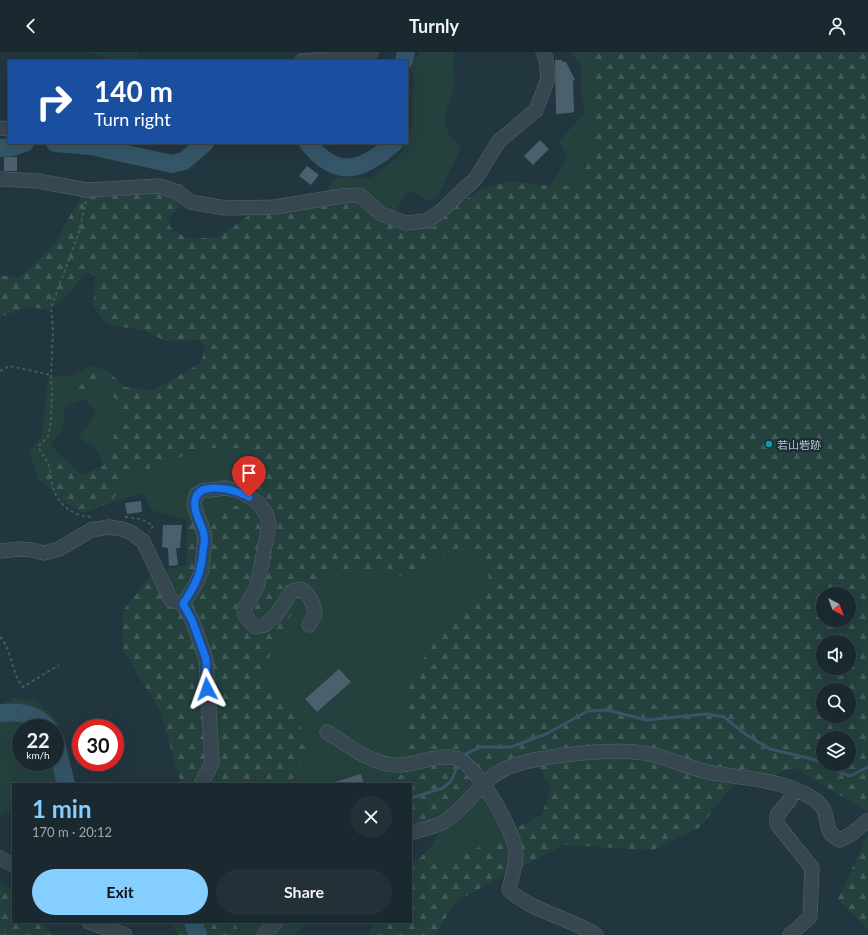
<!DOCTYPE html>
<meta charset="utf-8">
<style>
body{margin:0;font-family:Lato,"Noto Sans JP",sans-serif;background:#233038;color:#f1f3f6;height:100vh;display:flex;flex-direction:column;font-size:15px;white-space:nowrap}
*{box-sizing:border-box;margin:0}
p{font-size:13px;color:#9fa6ab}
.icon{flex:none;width:22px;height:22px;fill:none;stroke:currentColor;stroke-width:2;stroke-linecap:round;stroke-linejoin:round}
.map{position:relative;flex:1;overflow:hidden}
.panel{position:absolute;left:12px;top:731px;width:400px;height:140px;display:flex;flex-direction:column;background:#1a2830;border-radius:0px;box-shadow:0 4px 16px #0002,0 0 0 1px #38444c}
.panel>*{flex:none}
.hud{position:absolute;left:8px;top:8px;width:400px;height:84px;border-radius:0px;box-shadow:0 4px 16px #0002,0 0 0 1px #38444c;background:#1a4fa0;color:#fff;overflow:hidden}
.needle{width:26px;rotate:139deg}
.tools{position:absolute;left:816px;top:535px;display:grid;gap:8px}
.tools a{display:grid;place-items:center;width:40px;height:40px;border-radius:50%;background:#1a2830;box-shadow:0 4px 16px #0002,0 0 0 1px #38444c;font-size:20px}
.speed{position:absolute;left:12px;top:667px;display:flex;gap:8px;font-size:20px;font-weight:700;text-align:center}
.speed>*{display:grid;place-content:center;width:52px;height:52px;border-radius:50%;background:#1a2830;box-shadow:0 4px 16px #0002,0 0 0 1px #38444c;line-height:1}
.speed small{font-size:10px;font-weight:400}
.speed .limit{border:6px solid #d22;background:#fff;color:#111}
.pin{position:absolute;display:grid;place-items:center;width:34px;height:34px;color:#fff;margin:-41px -17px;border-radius:50% 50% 50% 0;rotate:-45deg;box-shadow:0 0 4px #0007}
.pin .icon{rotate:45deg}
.me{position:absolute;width:44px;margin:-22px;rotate:356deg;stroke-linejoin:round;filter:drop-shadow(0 0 3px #0008)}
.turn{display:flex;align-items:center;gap:14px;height:84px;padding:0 20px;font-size:18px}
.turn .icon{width:52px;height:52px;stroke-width:2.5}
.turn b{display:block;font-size:28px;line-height:34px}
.round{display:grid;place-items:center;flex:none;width:42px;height:42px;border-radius:21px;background:#233038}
.overview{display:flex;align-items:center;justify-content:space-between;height:68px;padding:0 20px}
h1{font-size:24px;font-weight:700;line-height:30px;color:#84cfff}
.action{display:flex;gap:8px;margin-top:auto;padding:8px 20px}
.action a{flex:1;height:46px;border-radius:24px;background:#84cfff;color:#111;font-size:16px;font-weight:700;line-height:46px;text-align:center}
.action a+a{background:#233038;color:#f1f3f6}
header{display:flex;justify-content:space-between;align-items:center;height:52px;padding:0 20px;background:#1a2830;font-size:18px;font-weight:700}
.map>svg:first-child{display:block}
.grass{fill:#24413e}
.forest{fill:url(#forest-firs);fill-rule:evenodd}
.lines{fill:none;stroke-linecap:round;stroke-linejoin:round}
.stream{stroke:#345668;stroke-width:3}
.river{stroke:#345668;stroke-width:18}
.building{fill:#4b606c}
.minor-casing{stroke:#55656e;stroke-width:15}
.path{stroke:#435d5a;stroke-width:2;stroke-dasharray:3 3;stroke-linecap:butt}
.minor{stroke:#374750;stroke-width:14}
.route-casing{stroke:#114b97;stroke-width:10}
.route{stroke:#1a73e8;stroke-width:7}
.culture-dot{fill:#0f9aa8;stroke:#1c2c35;stroke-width:1.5}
.labels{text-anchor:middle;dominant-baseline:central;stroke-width:4;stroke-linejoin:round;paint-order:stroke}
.poi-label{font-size:11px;fill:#b3c2cb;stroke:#1c2c35;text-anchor:start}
</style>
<header><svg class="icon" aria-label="back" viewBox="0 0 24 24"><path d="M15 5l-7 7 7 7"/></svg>Turnly<svg class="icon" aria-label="person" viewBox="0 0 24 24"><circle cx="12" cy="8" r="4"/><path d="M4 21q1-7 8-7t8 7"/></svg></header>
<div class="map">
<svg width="868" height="883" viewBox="0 0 868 883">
<defs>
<pattern id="forest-firs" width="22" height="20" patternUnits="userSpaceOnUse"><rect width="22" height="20" fill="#24413e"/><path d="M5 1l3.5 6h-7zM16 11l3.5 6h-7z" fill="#415b59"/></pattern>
</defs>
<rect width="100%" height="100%" fill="#223640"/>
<!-- grass -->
<path class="grass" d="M 88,0 L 138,0 L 137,9 L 117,9 Z
M 419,0 L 455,0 C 452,13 456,23 454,34 C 448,64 433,69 461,95 L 438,145 L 430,149 L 409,138 L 394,161 L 381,155 L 362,138 L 327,138 L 336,125 L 371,126 L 400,103 L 412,76 L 412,42 L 415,29 L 411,17 Z
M 570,0 L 587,0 L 592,11 L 593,96 L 580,133 L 550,134 L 567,105 L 559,89 L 584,62 L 581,34 L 581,14 Z
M 75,323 L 80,341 L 104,331 L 123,358 L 104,413 L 94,394 L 78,386 L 96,361 L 84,347 L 65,354 L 63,377 L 50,393 L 61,404 L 38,427 L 29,400 L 42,383 L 48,325 Z
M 214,396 L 246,396 L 257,407 L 258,419 L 245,434 L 253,451 L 219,457 L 187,468 L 151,458 L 143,441 L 112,450 L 124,428 L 169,408 Z
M 466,493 L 487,511 L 489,531 L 432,590 L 429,711 L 380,732 L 290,732 L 310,698 L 291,651 L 271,641 L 263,617 L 299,548 L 338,518 L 400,524 Z
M 13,646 L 37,649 L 60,672 L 55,687 L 55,676 L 21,676 L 21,710 L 55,710 L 55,704 L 62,732 L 13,732 L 13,756 L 0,764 L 0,655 Z
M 476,733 L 504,782 L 440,815 L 430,797 L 448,760 Z
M 234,870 L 308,870 L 295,883 L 241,883 Z"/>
<!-- forest -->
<path class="forest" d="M 587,0 L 868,0 L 868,760 L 795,716 L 731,735 L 700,775 L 653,798 L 563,793 L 456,849 L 435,883 L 368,883 L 375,870 L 411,870 L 411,813 L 430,797 L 440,815 L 542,763 L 551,736 L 536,711 L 502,713 L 448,760 L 411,772 L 411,732 L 380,732 L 428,711 L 408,699 L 410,632 L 432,590 L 489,531 L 487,511 L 466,493 L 400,524 L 338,519 L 299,548 L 263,617 L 271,641 L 291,650 L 310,698 L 290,732 L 181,732 L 161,661 L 123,598 L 123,559 L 151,523 L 187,512 L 187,468 L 219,457 L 253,451 L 245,434 L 258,419 L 257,407 L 246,396 L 214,396 L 169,408 L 124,428 L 112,450 L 83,461 L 69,453 L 38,427 L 61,404 L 82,423 L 104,413 L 123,358 L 104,331 L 80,341 L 75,323 L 89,314 L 109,319 L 124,335 L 153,338 L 201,311 L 205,294 L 199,288 L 165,289 L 145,279 L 107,272 L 93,255 L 96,224 L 86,220 L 67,244 L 48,258 L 29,255 L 0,265 L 0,223 L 19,226 L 54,193 L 81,144 L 150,140 L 168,141 L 181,154 L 169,166 L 170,175 L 188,187 L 218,185 L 252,161 L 356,148 L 403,177 L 433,175 L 458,153 L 480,138 L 509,129 L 550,134 L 580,133 L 593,96 L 592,11 ZM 823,542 L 849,542 L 849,568 L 823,568 ZM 823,590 L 849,590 L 849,616 L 823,616 ZM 823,638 L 849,638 L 849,664 L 823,664 ZM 823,686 L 849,686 L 849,712 L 823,712 Z
M 868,782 L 868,877 L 838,847 Z
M 0,832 L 5,833 L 13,841 L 13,870 L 42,870 L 55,883 L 0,883 Z
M 171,870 L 234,870 L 241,883 L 178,883 Z"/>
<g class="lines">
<!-- stream -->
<path class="stream" d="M 464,705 L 467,701 L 481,695 L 511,695 L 546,682 L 588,659 L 607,658 L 646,668 L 707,662 L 724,665 L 745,682 L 770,697 L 812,707 L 823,711
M 824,712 L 839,720 L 850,724 L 868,715
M 411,746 L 443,736 L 451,729 L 458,713"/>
<!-- river -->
<path class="river" d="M 404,9 L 406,0
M 55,91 L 91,94 L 172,112 L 184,109 L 205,91
M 308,91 C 337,128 362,119 394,91
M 0,96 L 13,95 L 25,91
M 0,661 C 18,659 36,661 48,676
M 55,687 L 66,732
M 193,870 L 198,883"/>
</g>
<!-- building -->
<path class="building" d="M 555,8 L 562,8 L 563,10 L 566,10 L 575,28 L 573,28 L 574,60 L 569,61 L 556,62 Z
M 540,88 L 549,97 L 533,113 L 524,104 Z
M 4,105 L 17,105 L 17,119 L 4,119 Z
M 307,114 L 319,123 L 311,133 L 299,124 Z
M 141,449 L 142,460 L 127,462 L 125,451 Z
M 163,473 L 182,473 L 180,496 L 176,496 L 178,513 L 169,514 L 168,496 L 162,495 Z
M 339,617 L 351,630 L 317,660 L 305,647 Z
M 361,722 L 364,732 L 336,732 L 335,730 Z"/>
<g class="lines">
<!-- minor casing -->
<g class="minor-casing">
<path id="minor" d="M 302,9 L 358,5 L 371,0
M 0,76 L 9,77
M 0,127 L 38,129 L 87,138 L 159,134 L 178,140 L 190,150 L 225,156 L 275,155 L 342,144 L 360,143 L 381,162 L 406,171 L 426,169 L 439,161 L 476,126 L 499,89 L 536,58 L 548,27 L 546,7 L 543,0
M 0,499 L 19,497 L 32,498 L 44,501 L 59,497 L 91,478 L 109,475 L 122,477 L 130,480 L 143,489 L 171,548 L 183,552 L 192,568 L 206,607 L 212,711 L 201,732
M 183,552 L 196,532 L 202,518 L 205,484 L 194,453 L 196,443 L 202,439 L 225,436 L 240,439 L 257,450 L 266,461 L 269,473 L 257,535 L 244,557 L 245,564 L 255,575 L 265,573 L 276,563 L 292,539 L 301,537 C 310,543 314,551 315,562 L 309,573
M 327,680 C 349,693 374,715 401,713 C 417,712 438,702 455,706 C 475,709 517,782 516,803 C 516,814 511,827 509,838 C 533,860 568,865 596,883
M 411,781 C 422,777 436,775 445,769 C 469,754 482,725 509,715 C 541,703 617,695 650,702 C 671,707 691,717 713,721 C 745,726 784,728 812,746 C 836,760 818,779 840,788 L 850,783 L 868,768
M 0,806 L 13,813
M 89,870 L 125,883
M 264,883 L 276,870
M 790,883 L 810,865 L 812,816 L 777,772 L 777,763 L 789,749 L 794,737"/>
</g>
<!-- path -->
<path class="path" d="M 86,149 L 79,180 L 51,256 L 53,279 L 51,323 L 52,343 L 51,370 L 48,384 L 38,395 C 42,402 47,408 49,414 C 51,420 51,427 52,433 C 58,453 72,464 93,465
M 0,319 L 10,314 L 51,323
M 125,465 C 136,466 144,467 153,474 L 149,480
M 0,585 C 13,599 11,621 23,635 L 59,613"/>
<!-- minor -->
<use href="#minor" class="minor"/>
</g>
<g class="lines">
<!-- route casing -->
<g class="route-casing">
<path id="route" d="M 207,637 L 206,607 L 192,568 L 183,552 C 196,532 201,522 203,499 C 204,494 205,488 204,483 C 202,471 191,458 196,445 C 202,429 238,438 249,445"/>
</g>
<!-- route -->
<use href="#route" class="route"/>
</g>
<!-- markers -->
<circle class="culture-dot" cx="769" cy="392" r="4"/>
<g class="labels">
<!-- poi labels -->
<g class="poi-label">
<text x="777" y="392">若山砦跡</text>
</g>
</g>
</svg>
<div class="tools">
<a><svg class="needle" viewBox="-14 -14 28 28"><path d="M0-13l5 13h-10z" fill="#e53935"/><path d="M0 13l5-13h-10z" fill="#9fa6ab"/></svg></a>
<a><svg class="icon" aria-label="sound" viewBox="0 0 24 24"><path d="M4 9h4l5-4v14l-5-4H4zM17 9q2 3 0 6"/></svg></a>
<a><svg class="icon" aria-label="search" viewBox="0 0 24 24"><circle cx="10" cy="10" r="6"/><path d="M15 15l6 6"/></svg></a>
<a><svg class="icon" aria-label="layers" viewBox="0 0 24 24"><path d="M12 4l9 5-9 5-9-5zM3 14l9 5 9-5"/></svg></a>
</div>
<div class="speed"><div>22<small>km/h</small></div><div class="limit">30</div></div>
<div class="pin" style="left:249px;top:445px;background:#d93025"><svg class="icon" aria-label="arrive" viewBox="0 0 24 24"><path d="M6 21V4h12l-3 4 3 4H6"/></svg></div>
<svg class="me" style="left:207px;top:637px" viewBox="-20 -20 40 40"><path d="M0-17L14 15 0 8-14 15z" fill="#1a73e8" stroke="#fff" stroke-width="4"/></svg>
<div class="hud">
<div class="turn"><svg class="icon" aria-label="right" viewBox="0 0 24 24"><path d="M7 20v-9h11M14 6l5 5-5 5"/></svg><div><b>140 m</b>Turn right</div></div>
</div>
<section class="panel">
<div class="overview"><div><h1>1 min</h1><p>170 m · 20:12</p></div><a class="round"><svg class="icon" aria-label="close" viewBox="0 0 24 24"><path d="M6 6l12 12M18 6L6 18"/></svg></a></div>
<div class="action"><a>Exit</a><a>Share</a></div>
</section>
</div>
